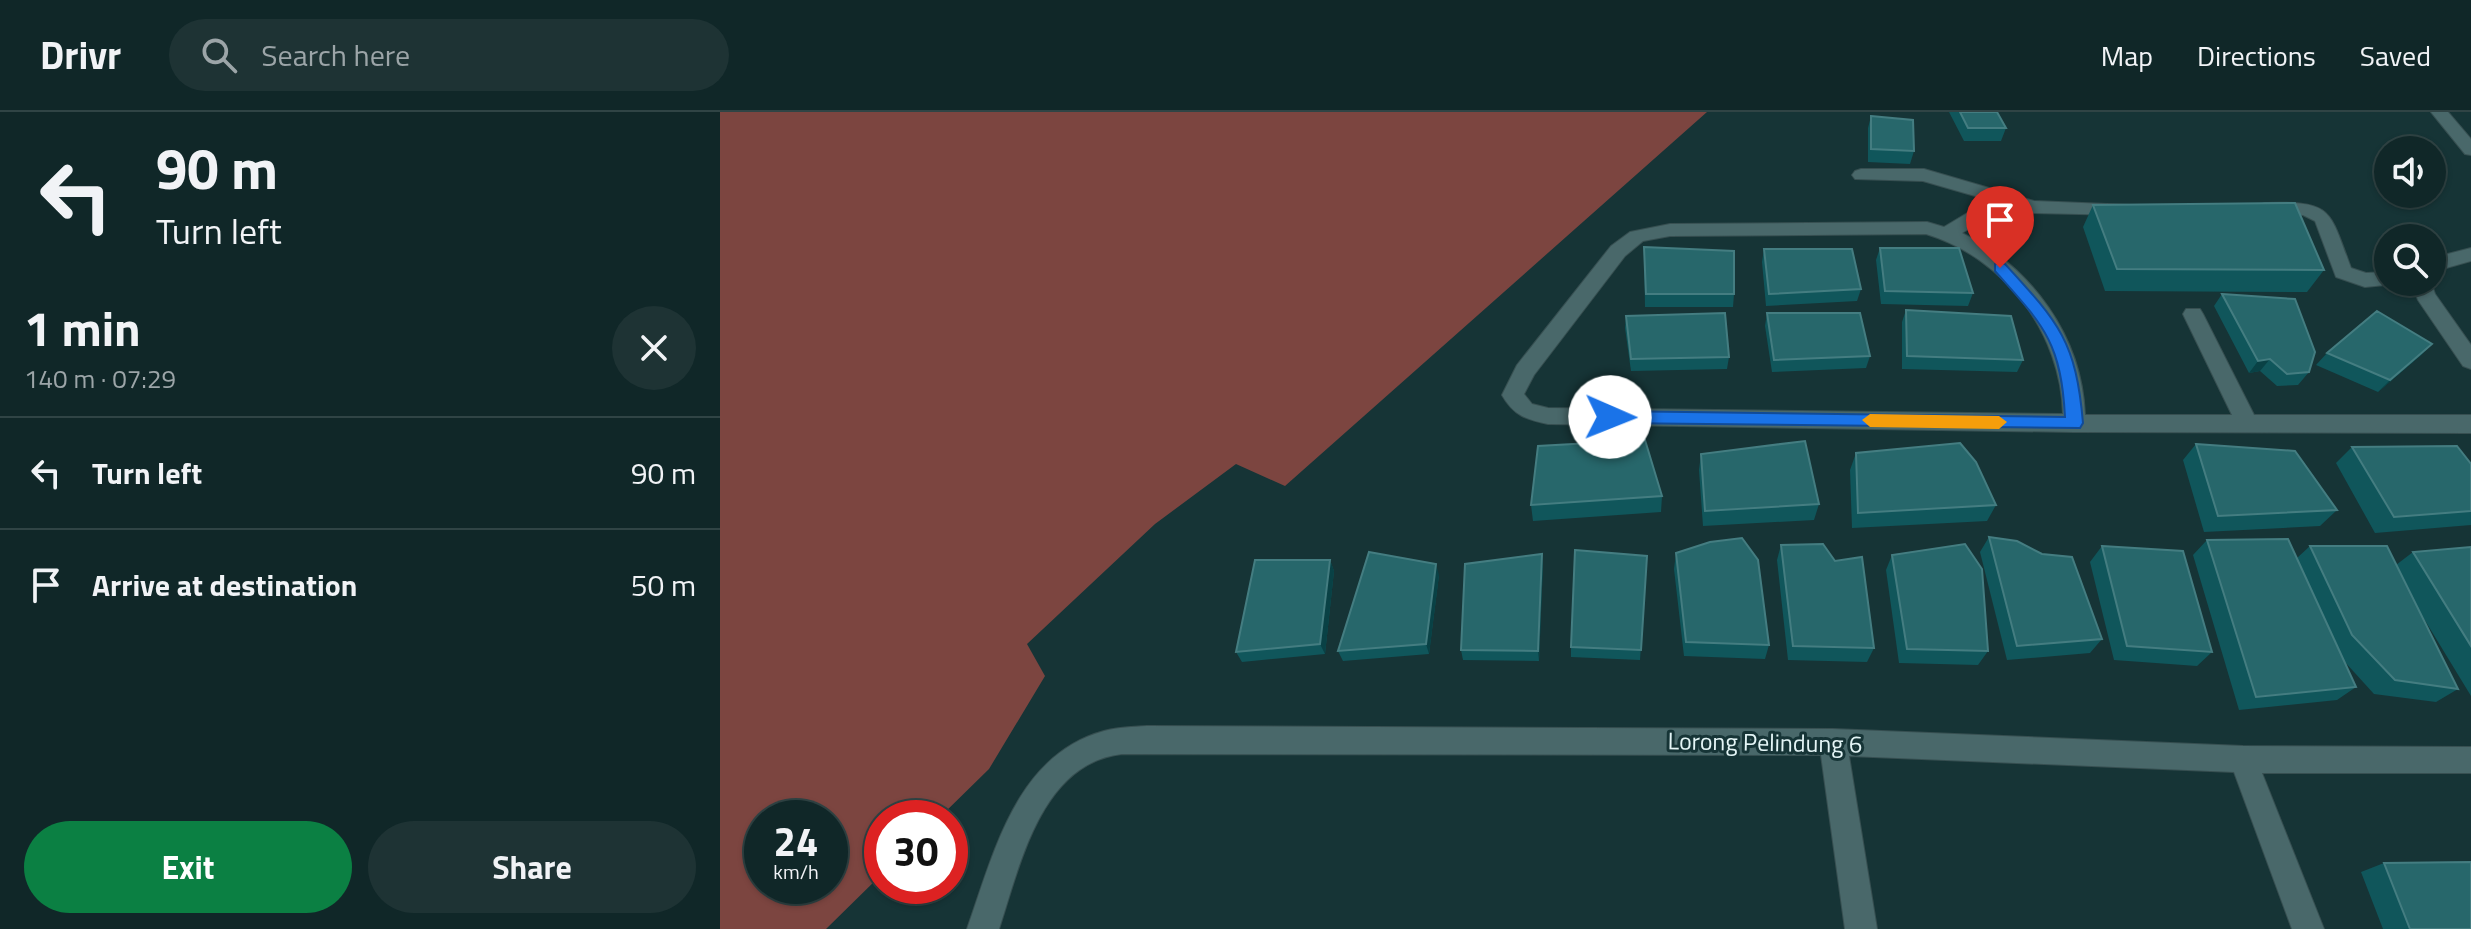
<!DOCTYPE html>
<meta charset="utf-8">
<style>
body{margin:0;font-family:"Titillium Web",sans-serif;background:#1e3334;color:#f1f3f6;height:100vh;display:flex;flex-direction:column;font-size:30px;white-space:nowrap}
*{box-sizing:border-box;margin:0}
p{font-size:26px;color:#9ca5a8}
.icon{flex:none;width:44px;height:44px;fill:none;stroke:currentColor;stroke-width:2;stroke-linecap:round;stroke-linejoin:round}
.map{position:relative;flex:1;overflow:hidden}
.side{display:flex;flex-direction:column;background:#102728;width:720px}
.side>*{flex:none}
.guide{background:#102728;color:#f1f3f6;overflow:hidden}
.controls{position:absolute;left:1654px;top:24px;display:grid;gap:16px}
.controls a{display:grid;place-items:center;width:72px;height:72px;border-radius:50%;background:#102728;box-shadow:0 2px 6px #0004,0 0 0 2px #304445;font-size:40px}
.speed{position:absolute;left:24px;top:688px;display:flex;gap:16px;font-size:40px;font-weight:700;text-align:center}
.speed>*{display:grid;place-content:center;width:104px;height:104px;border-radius:50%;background:#102728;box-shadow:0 2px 6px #0004,0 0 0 2px #304445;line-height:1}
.speed small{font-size:20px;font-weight:400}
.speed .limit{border:12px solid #d22;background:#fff;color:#111}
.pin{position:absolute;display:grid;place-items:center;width:68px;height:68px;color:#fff;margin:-82px -34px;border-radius:50% 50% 50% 0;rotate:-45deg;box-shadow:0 0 8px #0007}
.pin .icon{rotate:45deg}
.me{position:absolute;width:88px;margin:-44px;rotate:91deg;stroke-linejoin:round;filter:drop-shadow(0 0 6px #0008)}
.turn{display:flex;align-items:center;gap:28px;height:168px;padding:0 24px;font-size:36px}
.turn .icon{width:104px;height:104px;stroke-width:2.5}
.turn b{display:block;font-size:56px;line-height:68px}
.round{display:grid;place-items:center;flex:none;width:84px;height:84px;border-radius:42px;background:#1e3334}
.head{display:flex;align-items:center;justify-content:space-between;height:136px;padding:0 24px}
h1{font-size:48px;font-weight:700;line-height:60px}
.action{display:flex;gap:16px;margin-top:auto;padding:16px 24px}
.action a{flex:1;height:92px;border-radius:48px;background:#0b8043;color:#fff;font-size:32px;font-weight:700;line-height:92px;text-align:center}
.action a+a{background:#1e3334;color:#f1f3f6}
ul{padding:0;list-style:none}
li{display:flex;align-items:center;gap:24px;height:112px;padding:0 24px;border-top:2px solid #304445}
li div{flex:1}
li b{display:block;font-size:30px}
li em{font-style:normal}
header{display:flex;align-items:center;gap:48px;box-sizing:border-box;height:112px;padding:0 40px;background:#102728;border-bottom:2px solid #304445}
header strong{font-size:38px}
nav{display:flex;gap:44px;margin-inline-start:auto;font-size:28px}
.search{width:560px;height:72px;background:#1e3334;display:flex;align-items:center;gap:20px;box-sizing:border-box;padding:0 28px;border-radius:44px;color:#9ca5a8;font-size:30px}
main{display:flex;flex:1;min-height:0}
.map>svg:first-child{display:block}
.green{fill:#7c4540;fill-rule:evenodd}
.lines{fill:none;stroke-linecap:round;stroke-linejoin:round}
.minor-casing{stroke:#374f51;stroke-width:2}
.minor{fill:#49686a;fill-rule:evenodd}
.wall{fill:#10565b}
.shaded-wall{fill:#094145}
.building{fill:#27676b;stroke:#447d81;stroke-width:2}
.route{fill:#1a73e8;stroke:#114b97;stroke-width:2}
.slow{fill:#f59e0b}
.labels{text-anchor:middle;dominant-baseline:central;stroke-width:6;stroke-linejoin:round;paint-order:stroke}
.street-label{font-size:24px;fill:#e4f5f6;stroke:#163436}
</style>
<header>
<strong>Drivr</strong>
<div class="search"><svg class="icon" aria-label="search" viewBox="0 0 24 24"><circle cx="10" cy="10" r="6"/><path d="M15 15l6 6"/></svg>Search here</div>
<nav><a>Map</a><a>Directions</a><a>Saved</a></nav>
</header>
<main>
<section class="side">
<div class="guide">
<div class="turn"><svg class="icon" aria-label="left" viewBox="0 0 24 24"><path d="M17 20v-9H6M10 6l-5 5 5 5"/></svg><div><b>90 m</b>Turn left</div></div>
</div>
<div class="head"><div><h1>1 min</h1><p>140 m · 07:29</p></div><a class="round"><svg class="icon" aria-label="close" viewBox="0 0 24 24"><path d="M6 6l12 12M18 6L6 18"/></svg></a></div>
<ul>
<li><svg class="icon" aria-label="left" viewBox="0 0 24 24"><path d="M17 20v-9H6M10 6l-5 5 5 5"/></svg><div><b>Turn left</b></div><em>90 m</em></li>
<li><svg class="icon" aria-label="arrive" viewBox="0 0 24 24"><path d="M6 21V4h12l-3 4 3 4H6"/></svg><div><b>Arrive at destination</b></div><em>50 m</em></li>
</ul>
<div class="action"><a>Exit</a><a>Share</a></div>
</section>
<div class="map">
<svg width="1751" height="817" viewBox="0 0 1751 817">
<rect width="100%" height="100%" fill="#163436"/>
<!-- green -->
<path class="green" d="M 0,0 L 987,0 L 565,374 L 516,352 L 435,412 L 307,532 L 325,564 L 269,657 L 219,706 L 162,706 L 162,762 L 106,817 L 0,817 ZM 42,706 L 110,706 L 110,774 L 42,774 Z"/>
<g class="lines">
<!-- minor casing -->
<g class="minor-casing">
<path id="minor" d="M 1711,0 L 1728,0 L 1751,27 L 1751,43 L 1745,42 Z
M 1141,57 L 1204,57 L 1314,89 L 1411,93 L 1413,97 L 1411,101 L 1404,103 L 1313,101 L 1287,94 L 1242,121 C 1311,155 1362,224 1365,303 L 1512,303 L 1463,202 L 1466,197 L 1480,197 L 1483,202 L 1534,303 L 1751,303 L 1751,321 L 1354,320 L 828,312 C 806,307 794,304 782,283 L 797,253 L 891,134 L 910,120 L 950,112 L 1207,110 L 1224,115 L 1269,88 L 1203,69 L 1135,67 L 1132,63 L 1135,59 ZM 1206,122 C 1285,146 1341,221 1343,302 L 828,296 L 812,292 L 804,282 L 814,263 L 905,144 L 923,129 L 950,124 Z
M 1545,91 C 1613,89 1609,97 1631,156 L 1646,161 L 1668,160 L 1668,170 L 1675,172 L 1645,175 L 1616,165 L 1595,109 L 1583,103 L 1538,101 L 1536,97 L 1538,93 Z
M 1751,136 L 1751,149 L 1712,160 L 1712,146 Z
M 1691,170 L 1711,170 L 1715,182 L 1751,233 L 1751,257 L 1743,254 L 1698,188 Z
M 427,614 L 1113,617 L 1523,634 L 1751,635 L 1751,661 L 1542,661 L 1604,817 L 1572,817 L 1514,660 L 1129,644 L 1157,817 L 1125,817 L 1101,643 L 402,642 C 321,651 300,753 279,817 L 247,817 C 274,741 296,643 384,619 C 398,615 413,615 427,614 Z"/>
</g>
<!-- minor -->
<use href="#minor" class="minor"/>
</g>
<!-- wall -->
<path class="wall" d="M 1229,0 L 1277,0 L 1286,16 L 1281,29 L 1244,29 Z
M 1151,4 L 1194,39 L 1190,52 L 1148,50 L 1148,16 Z
M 1373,93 L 1604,158 L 1587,180 L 1385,179 L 1363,115 Z
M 924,135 L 1014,182 L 1013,195 L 925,195 Z
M 1160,136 L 1253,181 L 1248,194 L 1161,192 L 1156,148 Z
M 1044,137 L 1141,177 L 1137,189 L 1046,194 L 1042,150 Z
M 1502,182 L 1589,260 L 1578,273 L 1557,274 L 1540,259 L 1529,261 L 1494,194 Z
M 1186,198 L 1303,248 L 1297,260 L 1182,257 L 1182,210 Z
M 1047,201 L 1150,244 L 1146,256 L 1052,260 L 1045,214 Z
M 906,204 L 1009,245 L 1007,257 L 911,259 L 905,216 Z
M 1712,232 L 1700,244 L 1658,280 L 1596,253 L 1607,241 Z
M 1476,332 L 1617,398 L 1600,414 L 1484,420 L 1463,348 Z
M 1632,335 L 1751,352 L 1751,413 L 1655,421 L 1616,351 Z
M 1136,341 L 1276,393 L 1267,409 L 1132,416 L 1130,358 Z
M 981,342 L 1099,392 L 1094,408 L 983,414 L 979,358 Z
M 942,384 L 941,400 L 813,409 L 811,393 Z
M 1269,425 L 1382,527 L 1370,541 L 1287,548 L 1260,440 Z
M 1487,428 L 1577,446 L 1590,434 L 1676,453 L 1693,440 L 1751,435 L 1751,584 L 1695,492 L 1738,577 L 1716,590 L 1654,582 L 1624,549 L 1636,575 L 1617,588 L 1519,598 L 1473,443 Z
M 1061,433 L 1154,536 L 1147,550 L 1068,548 L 1057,448 Z
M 1382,434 L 1492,540 L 1477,554 L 1394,548 L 1370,450 Z
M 956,441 L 1049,533 L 1045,547 L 964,544 L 954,457 Z
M 1172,443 L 1268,539 L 1258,553 L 1179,551 L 1166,458 Z
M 927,444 L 920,548 L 851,545 L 851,535 Z
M 610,448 L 614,459 L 605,542 L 522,550 L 516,540 Z
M 823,453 L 819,549 L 743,548 L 741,538 Z
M 719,463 L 709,542 L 623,549 L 618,539 Z
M 1664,751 L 1751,817 L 1663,817 L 1641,760 Z"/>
<!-- shaded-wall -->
<path class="shaded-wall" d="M 1712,232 L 1700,244 L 1658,280 L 1670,268 Z
M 1550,247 L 1540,259 L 1529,261 L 1538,249 Z
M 822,442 L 823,453 L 819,549 L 818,539 Z
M 610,448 L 614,459 L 605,542 L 600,532 Z
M 716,452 L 719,463 L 709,542 L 706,532 Z"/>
<!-- building -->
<path class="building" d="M 1240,0 L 1277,0 L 1286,16 L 1248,16 Z
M 1151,4 L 1193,8 L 1194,39 L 1151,37 Z
M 1575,91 L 1604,158 L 1397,157 L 1373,93 Z
M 924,135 L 1014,139 L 1014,182 L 926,182 Z
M 1160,136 L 1239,136 L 1253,181 L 1165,179 Z
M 1044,137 L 1132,137 L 1141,177 L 1049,182 Z
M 1502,182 L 1575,187 L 1595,240 L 1589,260 L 1567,262 L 1550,247 L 1538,249 Z
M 1186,198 L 1291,204 L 1303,248 L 1187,244 Z
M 1657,199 L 1712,232 L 1670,268 L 1607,241 Z
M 1005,201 L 1009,245 L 911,247 L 906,204 Z
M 1047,201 L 1140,201 L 1150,244 L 1054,248 Z
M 925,328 L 942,384 L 811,393 L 818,334 Z
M 1085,329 L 1099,392 L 985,399 L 981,342 Z
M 1240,331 L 1256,350 L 1276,393 L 1138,401 L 1136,341 Z
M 1476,332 L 1575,339 L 1617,398 L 1498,404 Z
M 1737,334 L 1751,352 L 1751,399 L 1674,405 L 1632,335 Z
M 1269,425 L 1297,429 L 1322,442 L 1352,445 L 1382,527 L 1297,534 Z
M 1022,426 L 1038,448 L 1049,533 L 966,530 L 956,441 L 990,430 Z
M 1568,427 L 1636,575 L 1536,585 L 1487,428 Z
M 1103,432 L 1115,449 L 1142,445 L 1154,536 L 1073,534 L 1061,433 Z
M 1245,432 L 1262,457 L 1268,539 L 1187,537 L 1172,443 Z
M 1382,434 L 1463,439 L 1492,540 L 1407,534 Z
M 1590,434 L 1667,434 L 1738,577 L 1675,568 L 1632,523 Z
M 1751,435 L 1751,534 L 1693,440 Z
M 855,438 L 927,444 L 921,538 L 851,535 Z
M 649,440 L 716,452 L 706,532 L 618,539 Z
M 822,442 L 818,539 L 741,538 L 745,452 Z
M 535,448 L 610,448 L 600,532 L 516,540 Z
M 1751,750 L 1751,817 L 1690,817 L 1664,751 Z"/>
<!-- route -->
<path class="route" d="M 1280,151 L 1285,152 C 1339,211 1356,229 1363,311 L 1360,316 L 890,311 L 882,305 L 890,299 L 1345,305 C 1341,229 1323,213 1275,159 L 1275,152 Z"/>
<!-- slow -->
<path class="slow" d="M 1150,302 L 1279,304 L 1287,310 L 1279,317 L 1150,315 L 1142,308 Z"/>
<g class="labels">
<!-- street labels -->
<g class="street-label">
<text transform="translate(1045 630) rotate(1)">Lorong Pelindung 6</text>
</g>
</g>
</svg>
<div class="controls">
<a><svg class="icon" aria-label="sound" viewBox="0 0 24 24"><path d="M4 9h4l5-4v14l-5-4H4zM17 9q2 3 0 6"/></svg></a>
<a><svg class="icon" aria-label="search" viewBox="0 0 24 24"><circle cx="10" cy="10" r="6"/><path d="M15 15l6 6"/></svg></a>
</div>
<div class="speed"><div>24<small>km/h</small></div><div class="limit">30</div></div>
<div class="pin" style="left:1280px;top:156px;background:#d93025"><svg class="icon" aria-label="arrive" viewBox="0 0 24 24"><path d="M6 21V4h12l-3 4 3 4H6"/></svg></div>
<svg class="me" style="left:890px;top:305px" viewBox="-20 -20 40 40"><circle r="19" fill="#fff"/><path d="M0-13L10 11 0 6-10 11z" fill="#1a73e8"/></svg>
</div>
</main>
